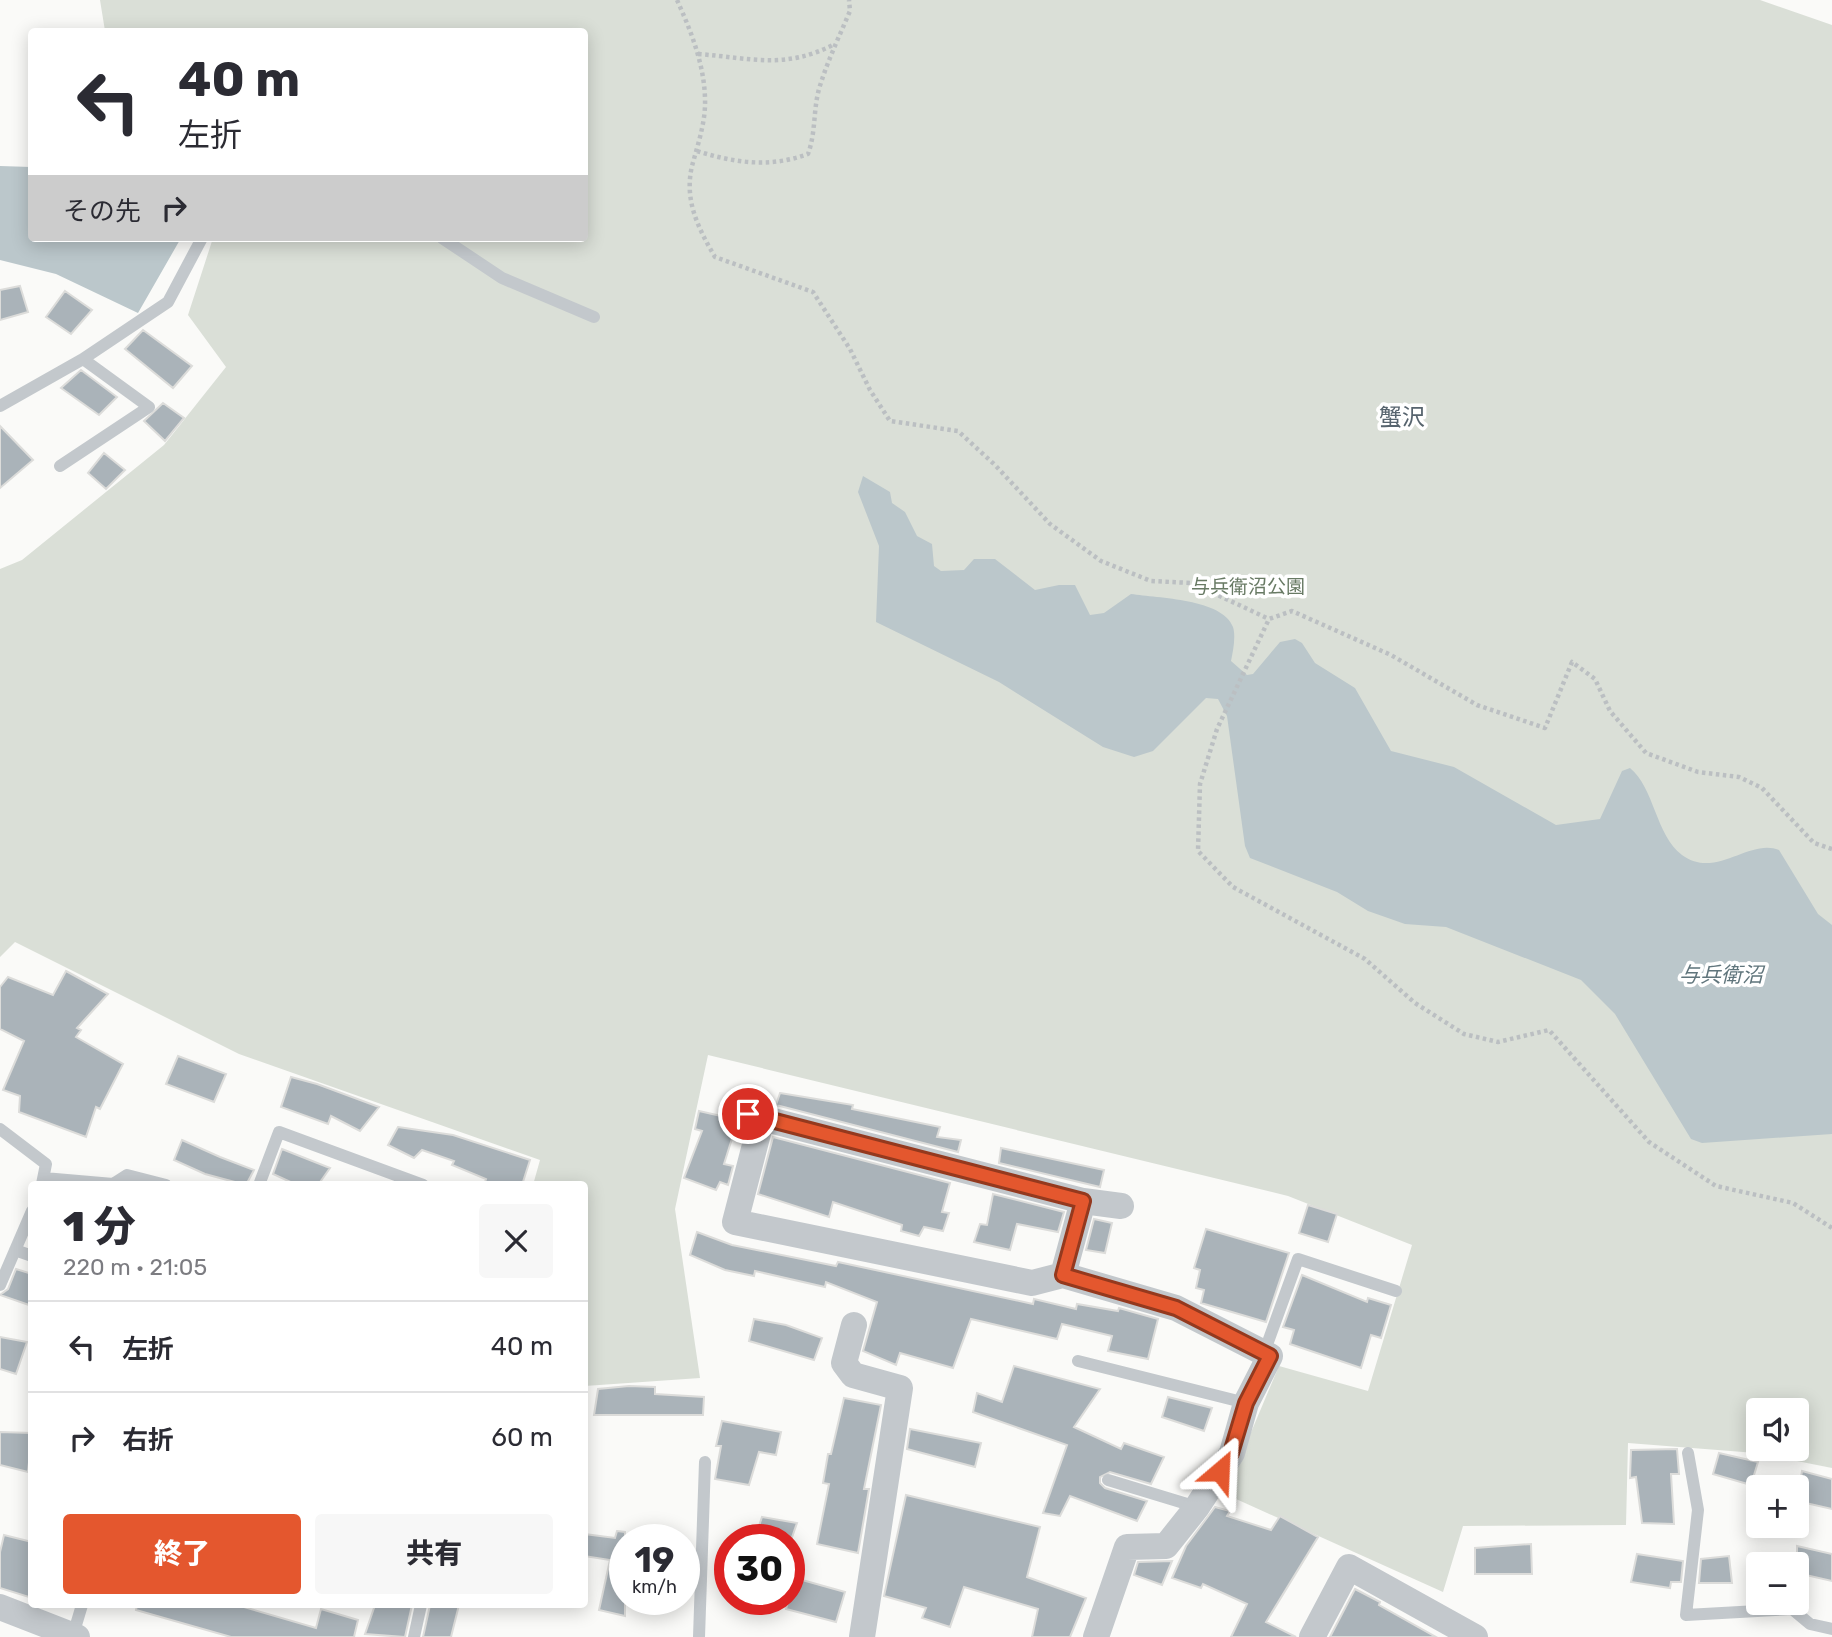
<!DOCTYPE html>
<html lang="ja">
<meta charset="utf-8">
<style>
body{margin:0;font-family:Rubik,"Noto Sans JP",sans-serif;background:#f7f7f7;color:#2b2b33;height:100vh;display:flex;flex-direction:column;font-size:26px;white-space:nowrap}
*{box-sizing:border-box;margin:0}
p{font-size:23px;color:#7c7c81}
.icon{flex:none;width:38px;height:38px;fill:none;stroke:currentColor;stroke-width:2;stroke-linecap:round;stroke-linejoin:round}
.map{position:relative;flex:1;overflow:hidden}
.details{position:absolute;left:28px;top:1181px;width:560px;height:427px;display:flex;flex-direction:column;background:#fff;border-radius:7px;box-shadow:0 4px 18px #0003}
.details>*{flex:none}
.banner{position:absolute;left:28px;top:28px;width:560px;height:214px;border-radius:7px;box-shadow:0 4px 18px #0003;background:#fff;color:#2b2b33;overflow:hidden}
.buttons{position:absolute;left:1746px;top:1398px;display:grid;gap:14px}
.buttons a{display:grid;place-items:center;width:63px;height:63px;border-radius:7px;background:#fff;box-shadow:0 4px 18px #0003;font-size:35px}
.speed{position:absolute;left:609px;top:1524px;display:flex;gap:14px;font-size:35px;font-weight:700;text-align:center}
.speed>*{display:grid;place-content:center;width:91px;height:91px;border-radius:50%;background:#fff;box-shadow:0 4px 18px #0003;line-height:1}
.speed small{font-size:18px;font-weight:400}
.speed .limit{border:10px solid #d22;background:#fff;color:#111}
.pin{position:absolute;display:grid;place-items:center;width:60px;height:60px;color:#fff;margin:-30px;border:4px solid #fff;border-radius:50%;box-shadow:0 2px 7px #0007}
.me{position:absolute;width:77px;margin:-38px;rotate:26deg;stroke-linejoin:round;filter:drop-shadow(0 0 5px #0008)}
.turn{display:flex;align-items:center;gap:24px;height:147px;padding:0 35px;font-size:32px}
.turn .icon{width:91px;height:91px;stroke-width:2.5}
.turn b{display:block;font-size:49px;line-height:60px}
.then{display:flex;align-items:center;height:66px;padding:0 35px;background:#0003;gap:14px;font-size:26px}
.round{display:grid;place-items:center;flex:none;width:74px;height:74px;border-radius:7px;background:#f7f7f7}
.headline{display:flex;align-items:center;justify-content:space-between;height:119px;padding:0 35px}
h1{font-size:42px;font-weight:800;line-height:52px}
.primary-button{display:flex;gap:14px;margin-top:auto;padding:14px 35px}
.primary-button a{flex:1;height:80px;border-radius:7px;background:#e4572e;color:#fff;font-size:28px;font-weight:800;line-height:80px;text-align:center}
.primary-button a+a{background:#f7f7f7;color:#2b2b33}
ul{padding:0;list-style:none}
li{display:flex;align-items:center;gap:21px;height:91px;padding:0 35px;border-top:2px solid #e1e1e2}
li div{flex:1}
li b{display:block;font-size:26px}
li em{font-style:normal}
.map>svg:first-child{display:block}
.green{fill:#dadfd7;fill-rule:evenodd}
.water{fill:#bbc7cb}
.building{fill:#aab3b9;stroke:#dcdcda;stroke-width:2}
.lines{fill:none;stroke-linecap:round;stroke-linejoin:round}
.path{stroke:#bbbfc2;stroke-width:4.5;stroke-dasharray:3.5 3.5;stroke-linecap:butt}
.service{stroke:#c3c8cc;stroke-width:12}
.minor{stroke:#c3c8cc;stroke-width:26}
.route-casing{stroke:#94391e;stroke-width:18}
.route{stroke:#e4572e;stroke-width:12}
.labels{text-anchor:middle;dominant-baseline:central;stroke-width:7;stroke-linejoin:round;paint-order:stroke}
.park-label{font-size:19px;fill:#687a64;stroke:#fff}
.water-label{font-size:21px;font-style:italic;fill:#60757c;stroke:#fff}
.quarter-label{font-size:23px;fill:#57646e;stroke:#fff}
</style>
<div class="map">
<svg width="1832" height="1637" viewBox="0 0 1832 1637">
<rect width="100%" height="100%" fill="#fafaf8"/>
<!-- green -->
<path class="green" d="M 100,0 L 1760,0 L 1832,25 L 1832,1468 L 1756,1453 L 1628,1443 L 1626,1525 L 1463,1526 L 1443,1592 L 1225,1494 L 1279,1366 L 1368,1391 L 1412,1245 L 1288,1196 L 708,1055 L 675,1209 L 700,1378 L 585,1386 L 584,1185 L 533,1185 L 540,1160 L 239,1054 L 15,942 L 0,957 L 0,569 L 22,560 L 164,445 L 226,367 L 188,315 L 213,238 L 584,238 L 584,32 L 105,31 ZM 1759,1410 L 1797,1410 L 1797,1449 L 1759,1449 Z"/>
<!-- water -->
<path class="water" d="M 0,166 L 31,167 L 32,238 L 181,238 L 138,313 L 56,274 L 0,260 Z
M 863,476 L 890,492 L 892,503 L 905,512 L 917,536 L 932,544 L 934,566 L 941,571 L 964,570 L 974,559 L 995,559 L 1035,590 L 1059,585 L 1075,585 L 1090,615 L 1104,613 L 1131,594 C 1158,598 1223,599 1233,627 C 1236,637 1233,651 1231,661 L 1247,675 L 1253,674 L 1280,642 L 1295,639 L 1302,643 L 1315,663 L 1355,688 L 1391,751 L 1454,767 L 1556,825 L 1600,819 L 1622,771 L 1630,768 C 1654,787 1656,836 1682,855 C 1716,880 1749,838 1779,850 L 1818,914 L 1832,925 L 1832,1134 L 1702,1143 L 1691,1139 L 1615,1014 L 1581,980 L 1446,927 L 1405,924 L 1368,911 L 1337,892 L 1250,858 L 1245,846 L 1227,716 L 1218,699 L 1206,698 L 1153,751 L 1134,757 L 1103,747 L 999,682 L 876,622 L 879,546 L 858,492 Z"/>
<!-- building -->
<path class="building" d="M 20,286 L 28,312 L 0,320 L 0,290 Z
M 65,291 L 92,310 L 71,334 L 46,317 Z
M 143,330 L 192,366 L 173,388 L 125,349 Z
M 81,370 L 117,397 L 99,415 L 61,388 Z
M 163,403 L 184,418 L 165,441 L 144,421 Z
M 0,426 L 33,460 L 0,488 Z
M 104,453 L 125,470 L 106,489 L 88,473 Z
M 66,971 L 108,994 L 77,1028 L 81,1030 L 76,1037 L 123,1064 L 100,1109 L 96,1107 L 86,1137 L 19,1112 L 20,1096 L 3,1090 L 24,1041 L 0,1029 L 0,987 L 8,977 L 53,995 Z
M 178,1056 L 226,1074 L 214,1102 L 166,1084 Z
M 291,1077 L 317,1084 L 379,1107 L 360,1131 L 331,1116 L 328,1124 L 281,1107 Z
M 780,1093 L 853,1105 L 852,1109 L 940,1127 L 937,1137 L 961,1140 L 958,1152 L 776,1105 Z
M 699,1111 L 721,1116 L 736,1126 L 724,1164 L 733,1166 L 728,1185 L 720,1182 L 716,1190 L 684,1178 L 702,1131 L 695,1129 Z
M 398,1127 L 453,1135 L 530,1160 L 522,1185 L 484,1185 L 486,1179 L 452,1165 L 454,1161 L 422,1150 L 414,1158 L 388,1145 Z
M 773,1137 L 950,1183 L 942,1212 L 949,1213 L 943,1231 L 924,1227 L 919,1236 L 901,1231 L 902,1225 L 833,1202 L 829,1217 L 758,1194 Z
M 182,1140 L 220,1157 L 254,1170 L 246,1185 L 205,1174 L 174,1160 Z
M 1001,1148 L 1104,1170 L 1100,1187 L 999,1163 Z
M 282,1149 L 330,1168 L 318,1185 L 297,1185 L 273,1174 Z
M 993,1194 L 1064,1212 L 1058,1232 L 1017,1224 L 1010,1250 L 974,1242 L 980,1224 L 987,1225 Z
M 1308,1205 L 1337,1214 L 1328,1242 L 1299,1233 Z
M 1094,1219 L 1112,1223 L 1105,1253 L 1086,1250 Z
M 1206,1229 L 1289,1253 L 1266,1322 L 1201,1303 L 1204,1290 L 1196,1288 L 1200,1270 L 1194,1268 Z
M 697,1232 L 732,1245 L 836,1266 L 838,1262 L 1033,1304 L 1034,1299 L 1076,1309 L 1077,1304 L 1118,1311 L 1119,1308 L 1158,1319 L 1148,1359 L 1108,1351 L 1112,1336 L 1062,1324 L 1057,1339 L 971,1319 L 953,1368 L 900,1353 L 896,1365 L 863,1351 L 877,1302 L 826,1282 L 825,1287 L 755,1271 L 754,1276 L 725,1270 L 690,1255 Z
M 16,1269 L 32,1274 L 32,1306 L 0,1295 L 8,1289 Z
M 1302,1275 L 1367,1302 L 1368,1298 L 1391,1305 L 1381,1338 L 1371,1335 L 1361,1368 L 1290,1344 L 1294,1330 L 1283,1327 Z
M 754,1319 L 786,1325 L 822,1338 L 814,1360 L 749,1341 Z
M 0,1337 L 27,1342 L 16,1374 L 0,1369 Z
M 1014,1366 L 1100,1389 L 1074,1427 L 1121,1449 L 1124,1443 L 1164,1457 L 1151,1484 L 1110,1472 L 1100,1477 L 1100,1483 L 1105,1488 L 1147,1501 L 1137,1521 L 1070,1496 L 1060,1516 L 1043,1513 L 1067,1445 L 973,1412 L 977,1393 L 1002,1402 Z
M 629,1386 L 655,1387 L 655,1394 L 704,1397 L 703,1415 L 594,1415 L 598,1389 Z
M 1168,1397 L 1212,1408 L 1204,1431 L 1162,1417 Z
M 844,1398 L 881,1405 L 864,1489 L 869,1489 L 858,1553 L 817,1544 L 829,1484 L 823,1483 L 828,1454 L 831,1454 Z
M 722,1421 L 781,1432 L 776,1455 L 759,1452 L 749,1485 L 715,1479 L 721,1446 L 716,1446 Z
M 910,1429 L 981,1443 L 975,1467 L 907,1449 Z
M 0,1432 L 32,1433 L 28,1472 L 0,1465 Z
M 1677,1449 L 1679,1474 L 1671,1474 L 1674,1524 L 1642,1523 L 1636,1477 L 1630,1478 L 1631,1450 Z
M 1719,1453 L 1758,1462 L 1751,1485 L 1713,1474 Z
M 1802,1471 L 1832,1479 L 1832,1509 L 1797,1501 Z
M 906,1495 L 1040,1527 L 1027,1577 L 1086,1598 L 1070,1637 L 1032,1637 L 1038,1609 L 964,1587 L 950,1627 L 922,1618 L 926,1608 L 884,1596 Z
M 1215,1507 L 1230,1511 L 1227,1516 L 1271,1530 L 1280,1516 L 1318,1537 L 1266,1622 L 1296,1637 L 1231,1637 L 1247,1604 L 1203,1584 L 1201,1588 L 1172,1578 L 1186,1546 Z
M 762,1517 L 797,1523 L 790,1543 L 789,1540 L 756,1535 Z
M 617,1531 L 625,1532 L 625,1616 L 599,1610 L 610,1560 L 584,1556 L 584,1534 L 615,1538 Z
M 4,1535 L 32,1542 L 32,1598 L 0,1588 L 0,1552 Z
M 1531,1544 L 1532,1574 L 1475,1574 L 1475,1548 Z
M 1797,1546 L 1832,1554 L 1832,1581 L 1797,1573 Z
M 1637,1554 L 1683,1561 L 1681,1582 L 1671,1582 L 1670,1588 L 1631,1582 Z
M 1729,1556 L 1732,1583 L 1699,1583 L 1701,1559 Z
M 1172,1561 L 1162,1585 L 1134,1575 L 1138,1562 Z
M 795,1578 L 845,1592 L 836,1622 L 786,1609 Z
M 1355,1589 L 1380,1602 L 1379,1605 L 1436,1637 L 1330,1637 Z
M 137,1605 L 237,1605 L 316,1628 L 321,1609 L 358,1620 L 354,1637 L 231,1637 L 136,1610 Z
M 375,1605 L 412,1605 L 405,1637 L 365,1634 Z
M 430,1605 L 459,1605 L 451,1637 L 423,1637 Z"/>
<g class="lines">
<!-- path -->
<path class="path" d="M 677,0 C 691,31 704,64 705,98 C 706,121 698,144 692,166 C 684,200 698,228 715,257 L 813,292 L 850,349 L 870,390 L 890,421 L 958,431 L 995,465 L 1050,524 L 1101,561 L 1151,581 L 1192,583 L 1269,619
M 698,54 C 752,58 784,70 835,44
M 697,151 C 735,163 770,168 808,154 C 816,132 813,111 819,89 C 827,62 839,37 850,11 L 849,0
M 1832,849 L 1814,843 L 1762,788 L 1739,777 L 1698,772 L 1646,753 L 1610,711 L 1595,679 L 1572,662 L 1545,728 L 1477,705 L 1391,655 L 1292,611 L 1269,619 L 1217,729 L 1200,784 L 1198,851 L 1233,887 L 1365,959 L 1415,1003 L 1464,1034 L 1498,1042 L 1549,1030 L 1649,1142 L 1716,1186 L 1793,1203 L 1832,1228"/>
<!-- service -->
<path class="service" d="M 442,238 L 502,278 L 594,317
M 0,406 L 83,359 L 168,302 L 202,238
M 60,466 L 149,407 L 83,359
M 0,1129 L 46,1164 L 42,1184
M 44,1178 L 113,1184 L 127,1175 L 166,1185
M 259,1185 L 279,1132 L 423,1185
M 15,1250 L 32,1256
M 0,1285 L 32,1211
M 1264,1353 L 1298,1259 L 1396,1291
M 1078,1361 L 1246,1403
M 1688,1453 L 1698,1510 L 1686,1615 L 1792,1609 L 1810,1624 L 1832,1629
M 1108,1480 L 1197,1507
M 73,1635 L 82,1605
M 414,1637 L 421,1605
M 699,1637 L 705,1462"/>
<!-- minor -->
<path class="minor" d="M 734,1109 L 762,1118
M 1083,1201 L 1121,1206
M 1063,1275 L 1083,1201 L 762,1118 L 735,1222 L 1032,1283 L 1063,1275 L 1176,1308 L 1270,1356 L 1246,1403 L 1232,1453 L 1197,1507 L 1166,1546 L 1127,1547 L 1096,1637
M 854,1325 L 844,1363 L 853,1375 L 900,1388 L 862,1637
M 0,1607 L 77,1637
M 1312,1637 L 1349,1567 L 1475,1637"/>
</g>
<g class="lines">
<!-- route casing -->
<g class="route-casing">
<path id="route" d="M 748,1114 L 1083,1201 L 1063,1275 L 1176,1308 L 1270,1356 L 1246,1403 L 1231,1453 L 1220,1471"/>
</g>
<!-- route -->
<use href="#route" class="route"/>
</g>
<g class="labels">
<!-- park labels -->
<g class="park-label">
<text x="1248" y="586">与兵衛沼公園</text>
</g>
<!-- water labels -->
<g class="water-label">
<text x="1721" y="974">与兵衛沼</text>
</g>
<!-- quarter labels -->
<g class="quarter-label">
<text x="1402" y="417">蟹沢</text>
</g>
</g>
</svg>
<div class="buttons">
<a><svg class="icon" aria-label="sound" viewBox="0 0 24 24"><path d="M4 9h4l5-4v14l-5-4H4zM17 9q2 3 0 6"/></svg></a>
<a>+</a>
<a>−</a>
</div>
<div class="speed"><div>19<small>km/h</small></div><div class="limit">30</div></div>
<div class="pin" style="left:748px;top:1114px;background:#d93025"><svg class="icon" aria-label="arrive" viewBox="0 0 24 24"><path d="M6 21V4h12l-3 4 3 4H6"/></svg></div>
<svg class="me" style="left:1220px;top:1471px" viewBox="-20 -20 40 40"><path d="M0-17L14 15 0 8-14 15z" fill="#e4572e" stroke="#fff" stroke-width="4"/></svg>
<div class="banner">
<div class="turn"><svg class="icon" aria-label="left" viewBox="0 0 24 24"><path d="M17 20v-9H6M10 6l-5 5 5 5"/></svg><div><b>40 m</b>左折</div></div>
<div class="then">その先<svg class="icon" aria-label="right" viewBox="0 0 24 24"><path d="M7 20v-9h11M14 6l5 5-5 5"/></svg></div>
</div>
<section class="details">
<div class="headline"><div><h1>1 分</h1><p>220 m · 21:05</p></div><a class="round"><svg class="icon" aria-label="close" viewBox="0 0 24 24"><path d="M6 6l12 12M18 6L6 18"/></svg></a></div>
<ul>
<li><svg class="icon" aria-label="left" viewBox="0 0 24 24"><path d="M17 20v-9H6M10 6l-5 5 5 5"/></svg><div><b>左折</b></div><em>40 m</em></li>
<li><svg class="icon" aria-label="right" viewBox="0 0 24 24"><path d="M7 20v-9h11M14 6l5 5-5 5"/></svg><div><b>右折</b></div><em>60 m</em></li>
</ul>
<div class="primary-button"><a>終了</a><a>共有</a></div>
</section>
</div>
